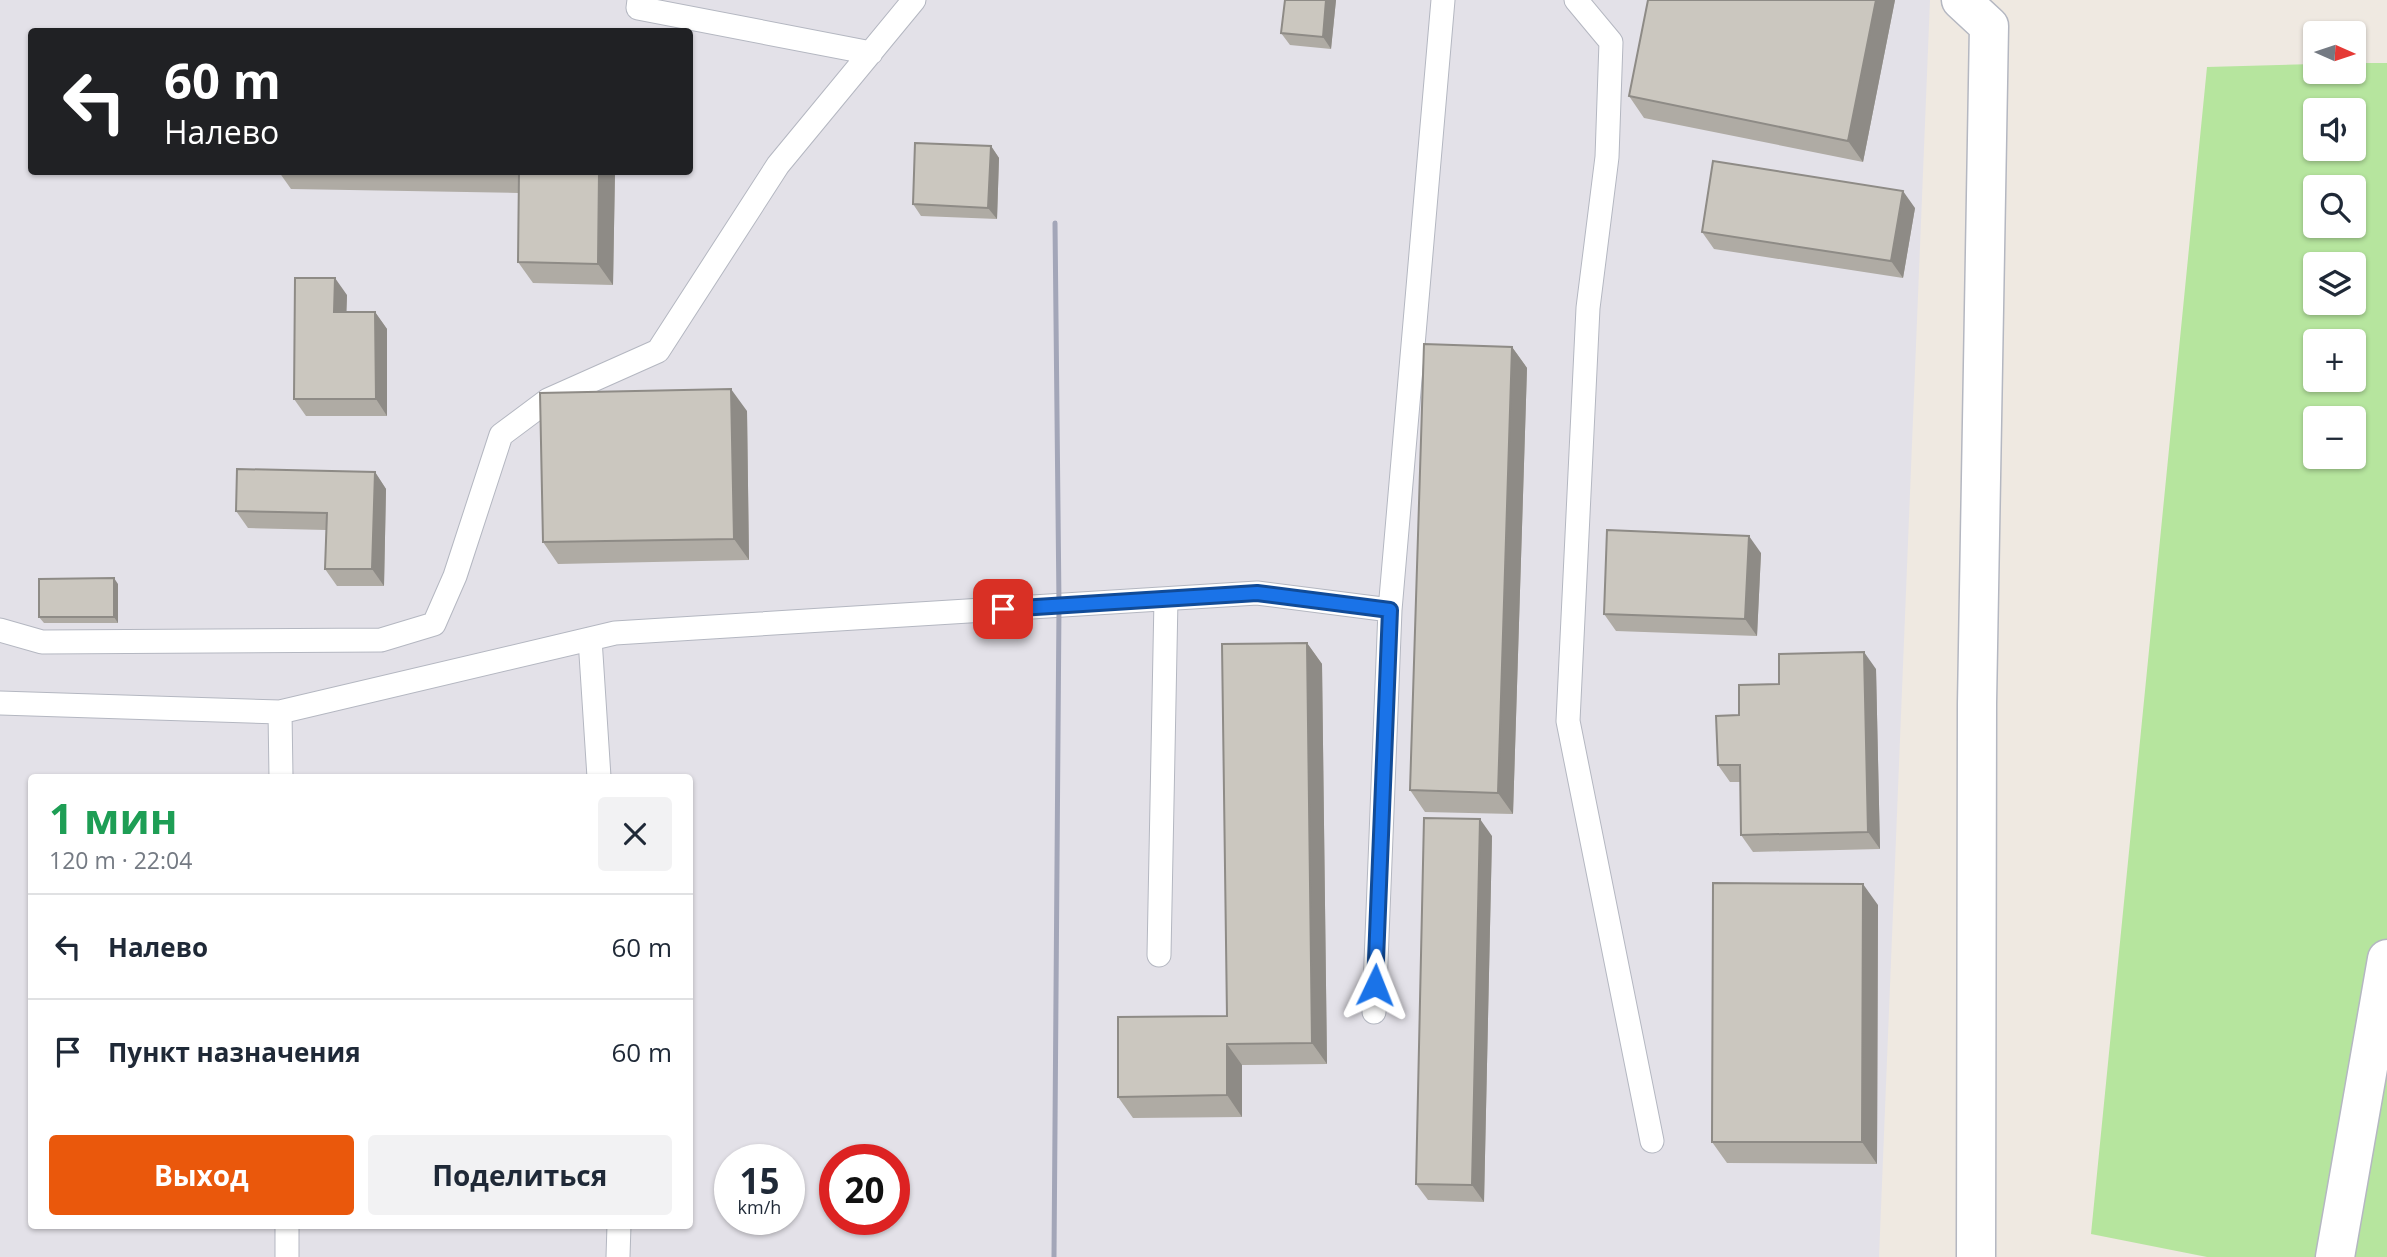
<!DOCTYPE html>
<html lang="ru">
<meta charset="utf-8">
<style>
body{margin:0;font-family:"Open Sans",sans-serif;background:#f2f2f3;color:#1f2937;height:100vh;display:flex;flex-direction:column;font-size:26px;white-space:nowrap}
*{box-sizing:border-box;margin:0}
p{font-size:23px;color:#747a83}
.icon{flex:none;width:38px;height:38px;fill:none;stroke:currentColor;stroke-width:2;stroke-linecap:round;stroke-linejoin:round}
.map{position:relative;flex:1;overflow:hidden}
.panel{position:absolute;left:28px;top:774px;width:665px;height:455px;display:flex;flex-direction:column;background:#fff;border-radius:7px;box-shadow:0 2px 5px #0004}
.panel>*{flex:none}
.top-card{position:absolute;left:28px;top:28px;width:665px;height:147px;border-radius:7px;box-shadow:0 2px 5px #0004;background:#202124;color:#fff;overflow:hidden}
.needle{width:46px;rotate:93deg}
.controls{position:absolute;left:2303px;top:21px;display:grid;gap:14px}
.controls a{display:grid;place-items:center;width:63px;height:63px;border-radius:7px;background:#fff;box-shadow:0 2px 5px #0004;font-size:35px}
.speed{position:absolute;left:714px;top:1144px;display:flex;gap:14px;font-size:35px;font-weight:700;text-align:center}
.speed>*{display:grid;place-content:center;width:91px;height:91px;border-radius:50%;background:#fff;box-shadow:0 2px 5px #0004;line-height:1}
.speed small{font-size:18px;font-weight:400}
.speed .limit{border:10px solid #d22;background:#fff;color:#111}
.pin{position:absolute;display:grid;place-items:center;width:60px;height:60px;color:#fff;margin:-30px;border-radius:14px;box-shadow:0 4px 10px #0006}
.me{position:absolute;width:77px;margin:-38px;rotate:2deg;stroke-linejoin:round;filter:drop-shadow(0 0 5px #0008)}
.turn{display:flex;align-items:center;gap:24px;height:147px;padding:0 21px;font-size:32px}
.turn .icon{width:91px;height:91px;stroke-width:2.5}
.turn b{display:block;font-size:49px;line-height:60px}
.round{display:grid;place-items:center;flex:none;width:74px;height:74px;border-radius:7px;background:#f2f2f3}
.head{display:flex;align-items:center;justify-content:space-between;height:119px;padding:0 21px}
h1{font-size:42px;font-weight:700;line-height:52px;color:#1e9e55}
.button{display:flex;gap:14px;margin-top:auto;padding:14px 21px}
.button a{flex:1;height:80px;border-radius:7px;background:#ea580c;color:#fff;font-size:28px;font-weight:700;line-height:80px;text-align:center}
.button a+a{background:#f2f2f3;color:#1f2937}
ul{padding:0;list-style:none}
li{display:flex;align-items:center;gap:21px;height:105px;padding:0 21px;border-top:2px solid #e0e1e3}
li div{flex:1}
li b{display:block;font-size:26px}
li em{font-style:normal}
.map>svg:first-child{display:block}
.industrial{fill:#e3e1e8;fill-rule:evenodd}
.green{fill:#b6e59e;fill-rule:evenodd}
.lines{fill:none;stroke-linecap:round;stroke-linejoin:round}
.service-casing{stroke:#b4b7c1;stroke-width:25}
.minor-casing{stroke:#b4b7c1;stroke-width:41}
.service{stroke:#fff;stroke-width:23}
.minor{stroke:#fff;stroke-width:38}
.rail{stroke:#a3a6b8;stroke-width:5}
.wall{fill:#afaba4}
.shaded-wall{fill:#8e8b86}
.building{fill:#cbc7bf;stroke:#8e8b86;stroke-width:2}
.route-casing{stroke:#114b97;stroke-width:18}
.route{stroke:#1a73e8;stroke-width:12}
</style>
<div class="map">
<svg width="2387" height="1257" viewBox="0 0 2387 1257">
<rect width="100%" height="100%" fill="#efe9e1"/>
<!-- industrial -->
<path class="industrial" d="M 0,0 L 1930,0 L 1879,1257 L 0,1257 ZM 32,32 L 690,32 L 690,172 L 32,172 ZM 32,777 L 690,777 L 690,1225 L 32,1225 ZM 730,1160 L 789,1160 L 789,1220 L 730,1220 ZM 835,1160 L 894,1160 L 894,1220 L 835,1220 Z"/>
<!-- green -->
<path class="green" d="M 2354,63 L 2387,63 L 2387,1257 L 2207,1257 L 2091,1234 L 2207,67 L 2315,64 L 2315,72 L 2354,72 ZM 2315,110 L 2354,110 L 2354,149 L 2315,149 ZM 2315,187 L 2354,187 L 2354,226 L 2315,226 ZM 2315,264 L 2354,264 L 2354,303 L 2315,303 ZM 2315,341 L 2354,341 L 2354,380 L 2315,380 ZM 2315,418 L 2354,418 L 2354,457 L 2315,457 Z"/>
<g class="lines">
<!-- service casing -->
<g class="service-casing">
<path id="service" d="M 639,0 L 638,8 L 871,53
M 1576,0 L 1611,42 L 1607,157 L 1588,308 L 1568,721 L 1652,1141
M 0,630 L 42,642 L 381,640 L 434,624 L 455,576 L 501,435 L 548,400 L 658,351 L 778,165 L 914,0
M 590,639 L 599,777
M 0,703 L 280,712 L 281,777
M 280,712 L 615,633 L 1257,593 L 1390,610 L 1443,0
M 1159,955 L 1166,599
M 1374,1012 L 1390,610
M 287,1225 L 287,1257
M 618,1257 L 619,1225"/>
</g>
<!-- minor casing -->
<g class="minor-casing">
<path id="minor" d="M 1961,0 L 1989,26 L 1977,704 L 1976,1257
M 2335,1257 L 2387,959"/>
</g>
<!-- service -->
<use href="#service" class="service"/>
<!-- minor -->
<use href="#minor" class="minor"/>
<!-- rail -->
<path class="rail" d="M 1054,1257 L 1059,605 L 1055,223"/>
</g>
<!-- wall -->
<path class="wall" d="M 1285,0 L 1336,0 L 1331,49 L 1290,45 L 1281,33 Z
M 1648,0 L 1895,0 L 1863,162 L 1644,118 L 1629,96 Z
M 991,146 L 999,158 L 997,219 L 921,216 L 913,204 Z
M 279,172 L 615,172 L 613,285 L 533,283 L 518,262 L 519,193 L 291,189 Z
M 1915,208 L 1903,278 L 1714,249 L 1702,232 Z
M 347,295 L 346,312 L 375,312 L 387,329 L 387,416 L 306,416 L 294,399 Z
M 1512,347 L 1527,368 L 1513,814 L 1425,812 L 1410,790 Z
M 747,411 L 749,560 L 558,564 L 543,542 Z
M 375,472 L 386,489 L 384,586 L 337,586 L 325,569 L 326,530 L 248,528 L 236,511 Z
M 1761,553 L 1757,636 L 1616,631 L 1604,614 Z
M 118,584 L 118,623 L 44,623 L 39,617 Z
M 1307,643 L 1322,664 L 1327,1064 L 1242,1065 L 1242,1117 L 1133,1118 L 1118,1097 L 1227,1016 Z
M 1876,669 L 1880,849 L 1753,852 L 1741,835 L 1740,782 L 1730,782 L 1718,765 L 1739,715 L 1779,684 Z
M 1492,836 L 1484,1202 L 1428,1200 L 1416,1184 Z
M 1878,905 L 1877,1164 L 1727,1163 L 1712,1142 Z"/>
<!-- shaded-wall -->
<path class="shaded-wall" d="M 1326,0 L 1336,0 L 1331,49 L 1323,37 Z
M 1876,0 L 1895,0 L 1863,162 L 1848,141 Z
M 991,146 L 999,158 L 997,219 L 988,208 Z
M 599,172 L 615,172 L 613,285 L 598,264 Z
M 1903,191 L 1915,208 L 1903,278 L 1891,261 Z
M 335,278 L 347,295 L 346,329 L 334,312 Z
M 375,312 L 387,329 L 387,416 L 376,399 Z
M 1512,347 L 1527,368 L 1513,814 L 1498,793 Z
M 731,389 L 747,411 L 749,560 L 734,539 Z
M 375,472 L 386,489 L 384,586 L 372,569 Z
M 1749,536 L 1761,553 L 1757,636 L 1745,619 Z
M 114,578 L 118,584 L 118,623 L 114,617 Z
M 1307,643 L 1322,664 L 1327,1064 L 1312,1043 Z
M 1864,652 L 1876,669 L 1880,849 L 1868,832 Z
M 1480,819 L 1492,836 L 1484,1202 L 1472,1185 Z
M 1863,884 L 1878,905 L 1877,1164 L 1862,1142 Z
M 1227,1044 L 1242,1065 L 1242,1117 L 1227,1095 Z"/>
<!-- building -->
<path class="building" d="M 1285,0 L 1326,0 L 1323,37 L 1281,33 Z
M 1648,0 L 1876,0 L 1848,141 L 1629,96 Z
M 915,143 L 991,146 L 988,208 L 913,204 Z
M 1713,161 L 1903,191 L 1891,261 L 1702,232 Z
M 505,172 L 599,172 L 598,264 L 518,262 L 519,172 Z
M 295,278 L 335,278 L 334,312 L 375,312 L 376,399 L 294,399 Z
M 1424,344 L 1512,347 L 1498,793 L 1410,790 Z
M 731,389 L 734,539 L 543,542 L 540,393 Z
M 237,469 L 375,472 L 372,569 L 325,569 L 327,513 L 236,511 Z
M 1607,530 L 1749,536 L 1745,619 L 1604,614 Z
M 114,578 L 114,617 L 39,617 L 39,579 Z
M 1307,643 L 1312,1043 L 1227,1044 L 1227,1095 L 1118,1097 L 1118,1017 L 1227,1016 L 1222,644 Z
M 1864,652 L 1868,832 L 1741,835 L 1740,765 L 1718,765 L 1716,716 L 1739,715 L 1739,685 L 1779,684 L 1779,654 Z
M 1424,818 L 1480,819 L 1472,1185 L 1416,1184 Z
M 1713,883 L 1863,884 L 1862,1142 L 1712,1142 Z"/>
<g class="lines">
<!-- route casing -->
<g class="route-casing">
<path id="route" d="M 1003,609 L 1257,593 L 1390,610 L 1375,985"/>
</g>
<!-- route -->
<use href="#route" class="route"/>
</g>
</svg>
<div class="controls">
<a><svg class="needle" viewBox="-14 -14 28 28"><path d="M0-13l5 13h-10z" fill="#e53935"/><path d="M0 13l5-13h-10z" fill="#747a83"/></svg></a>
<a><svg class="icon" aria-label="sound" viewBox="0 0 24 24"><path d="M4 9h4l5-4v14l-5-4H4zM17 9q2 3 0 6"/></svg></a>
<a><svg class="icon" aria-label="search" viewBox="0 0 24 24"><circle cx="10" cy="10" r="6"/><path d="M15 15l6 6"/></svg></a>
<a><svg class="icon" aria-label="layers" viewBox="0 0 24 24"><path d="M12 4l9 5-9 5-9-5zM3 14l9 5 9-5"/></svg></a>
<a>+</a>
<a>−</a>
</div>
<div class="speed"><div>15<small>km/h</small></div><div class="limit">20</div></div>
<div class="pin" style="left:1003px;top:609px;background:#d93025"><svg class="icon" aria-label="arrive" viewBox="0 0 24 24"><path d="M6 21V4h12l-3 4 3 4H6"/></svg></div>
<svg class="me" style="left:1375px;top:985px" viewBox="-20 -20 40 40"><path d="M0-17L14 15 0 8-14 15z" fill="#1a73e8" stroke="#fff" stroke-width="4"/></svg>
<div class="top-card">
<div class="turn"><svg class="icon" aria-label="left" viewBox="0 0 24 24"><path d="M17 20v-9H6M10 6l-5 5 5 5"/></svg><div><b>60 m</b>Налево</div></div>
</div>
<section class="panel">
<div class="head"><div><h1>1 мин</h1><p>120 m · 22:04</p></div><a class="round"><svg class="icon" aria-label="close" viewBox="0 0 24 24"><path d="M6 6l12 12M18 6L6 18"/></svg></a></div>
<ul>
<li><svg class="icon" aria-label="left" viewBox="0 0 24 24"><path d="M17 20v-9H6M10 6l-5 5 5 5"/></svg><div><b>Налево</b></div><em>60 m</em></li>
<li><svg class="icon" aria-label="arrive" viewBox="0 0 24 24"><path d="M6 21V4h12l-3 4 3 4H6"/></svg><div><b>Пункт назначения</b></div><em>60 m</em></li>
</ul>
<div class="button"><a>Выход</a><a>Поделиться</a></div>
</section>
</div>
